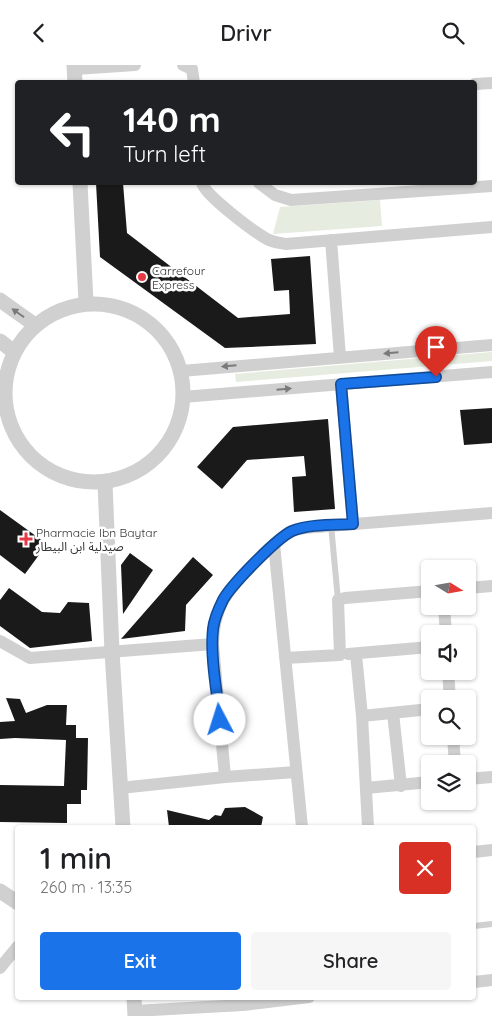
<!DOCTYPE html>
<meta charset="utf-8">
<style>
body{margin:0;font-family:Quicksand,"Noto Sans Arabic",sans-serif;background:#f6f6f6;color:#202124;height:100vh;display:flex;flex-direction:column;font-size:19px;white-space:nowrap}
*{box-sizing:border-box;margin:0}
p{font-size:16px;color:#757577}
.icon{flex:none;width:28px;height:28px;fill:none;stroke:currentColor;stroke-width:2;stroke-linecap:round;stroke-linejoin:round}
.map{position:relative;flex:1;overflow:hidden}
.side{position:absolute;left:15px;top:760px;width:461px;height:175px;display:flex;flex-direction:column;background:#fff;border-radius:5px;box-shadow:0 1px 4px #0004}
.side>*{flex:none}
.hud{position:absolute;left:15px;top:15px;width:462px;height:105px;border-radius:5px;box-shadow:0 1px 4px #0004;background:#202124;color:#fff;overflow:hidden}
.needle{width:32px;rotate:101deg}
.buttons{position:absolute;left:421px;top:495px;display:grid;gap:10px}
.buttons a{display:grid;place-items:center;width:55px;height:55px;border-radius:5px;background:#fff;box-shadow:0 1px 4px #0004;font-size:25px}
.pin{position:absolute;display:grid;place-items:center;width:42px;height:42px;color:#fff;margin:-51px -21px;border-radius:50% 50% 50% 0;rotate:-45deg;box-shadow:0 0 5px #0007}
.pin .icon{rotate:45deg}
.me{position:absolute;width:55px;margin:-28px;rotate:355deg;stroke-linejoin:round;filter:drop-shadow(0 0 4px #0008)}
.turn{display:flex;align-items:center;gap:18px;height:105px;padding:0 25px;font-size:22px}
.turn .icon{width:65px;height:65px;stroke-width:2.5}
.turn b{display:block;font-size:35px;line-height:42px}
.round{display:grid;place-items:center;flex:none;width:52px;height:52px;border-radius:5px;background:#f6f6f6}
.summary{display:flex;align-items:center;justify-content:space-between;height:85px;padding:0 25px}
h1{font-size:30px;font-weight:600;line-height:38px}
.action{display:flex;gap:10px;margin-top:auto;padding:10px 25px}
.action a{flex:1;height:58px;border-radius:5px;background:#1a73e8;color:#fff;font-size:20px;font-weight:600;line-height:58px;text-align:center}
.action a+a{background:#f6f6f6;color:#202124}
header{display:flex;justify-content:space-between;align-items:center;height:65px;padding:0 25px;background:#fff;font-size:22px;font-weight:600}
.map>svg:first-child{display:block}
.green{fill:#e6ecdf}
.building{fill:#1a1a1a}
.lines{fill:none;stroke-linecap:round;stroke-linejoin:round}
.service{stroke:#d0d0d0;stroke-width:6}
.minor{stroke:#d0d0d0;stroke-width:12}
.tertiary{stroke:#d0d0d0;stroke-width:15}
.oneway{fill:#7a7a7a}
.route-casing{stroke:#114b97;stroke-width:12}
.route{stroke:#1a73e8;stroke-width:9}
.poi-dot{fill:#e63946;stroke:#fff;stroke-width:2}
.labels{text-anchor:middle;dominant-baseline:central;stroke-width:5;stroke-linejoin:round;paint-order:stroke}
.poi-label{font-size:12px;fill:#333;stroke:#fff;text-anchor:start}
</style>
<header><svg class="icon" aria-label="back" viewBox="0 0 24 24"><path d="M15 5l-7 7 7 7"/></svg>Drivr<svg class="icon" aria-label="search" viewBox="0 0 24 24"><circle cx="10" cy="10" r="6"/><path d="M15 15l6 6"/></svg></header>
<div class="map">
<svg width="492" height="951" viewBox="0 0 492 951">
<rect width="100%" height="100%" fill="#fff"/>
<!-- green -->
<path class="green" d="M 380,135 L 382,161 L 273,169 L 280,142 Z
M 492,287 L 492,296 L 236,317 L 235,309 Z"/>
<!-- building -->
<path class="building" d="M 96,118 L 123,118 L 127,168 L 238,253 L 290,249 L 289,225 L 274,226 L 271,194 L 310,191 L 316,279 L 225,283 L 100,192 Z
M 492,343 L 492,378 L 464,380 L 460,345 Z
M 328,354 L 335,444 L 294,447 L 292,412 L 306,411 L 304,391 L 247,395 L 222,424 L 197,402 L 233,362 Z
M 0,445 L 47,479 L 25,509 L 0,490 Z
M 130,488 L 153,505 L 123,549 L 121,500 Z
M 193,492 L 213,510 L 186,540 L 185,566 L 121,574 Z
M 9,523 L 42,547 L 60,548 L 68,537 L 89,538 L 92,576 L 30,583 L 0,561 L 0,535 Z
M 6,633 L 20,634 L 26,648 L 47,640 L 67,640 L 66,660 L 76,660 L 76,673 L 88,673 L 87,725 L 81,725 L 81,739 L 67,739 L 67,758 L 0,757 L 0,720 L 64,721 L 66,675 L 15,673 L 0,674 L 0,657 L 15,656 Z
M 245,742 L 263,752 L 261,762 L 169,762 L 167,745 L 209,755 L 215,750 L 221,751 L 225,743 Z"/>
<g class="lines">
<!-- service -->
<path class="service" d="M 331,460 L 338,535
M 474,861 L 492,859"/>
<!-- minor -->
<path class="minor" d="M 183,0 L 192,4 L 194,18
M 75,4 L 135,0
M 475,19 L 492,18
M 202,118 C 205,130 254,167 267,174 C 272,177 280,178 286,179 L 492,162
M 259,118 L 275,130 L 291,135 L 492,121
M 331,175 L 340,292
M 181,306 L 492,280
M 341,319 L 353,459
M 183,332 L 492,307
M 274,479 L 302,762
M 468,523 L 492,521
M 444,541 L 446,569
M 0,576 L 30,593 L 213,579
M 348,589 L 430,582
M 356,589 L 362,651 L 368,762
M 285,593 L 340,590 L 338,535 L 345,533 L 430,526
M 448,606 L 450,634
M 393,648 L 401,721
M 362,651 L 430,644
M 453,671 L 455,699
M 225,712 L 213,579 C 213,564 216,551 222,538 C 229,522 277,472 293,466 C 296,464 301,464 304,463 L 492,448
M 468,714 L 492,712
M 120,723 L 225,712 L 296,707
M 366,723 L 430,717
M 474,787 L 492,785
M 0,903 L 18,881
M 474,917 L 492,915
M 134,946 L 243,940 L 309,932"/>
<!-- tertiary -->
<path class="tertiary" d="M 74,0 L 75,18
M 80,118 L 86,237
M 0,235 L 35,260
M5 328a89 89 0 1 1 178 0a89 89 0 1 1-178 0Z
M 0,276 L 14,287
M 105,418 L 112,587 L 123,762
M 0,826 L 18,838
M 134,932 L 135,951"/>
</g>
<!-- one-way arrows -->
<defs><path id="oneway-solid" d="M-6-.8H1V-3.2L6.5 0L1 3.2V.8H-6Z" transform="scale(1.25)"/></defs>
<g class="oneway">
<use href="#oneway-solid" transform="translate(18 248) rotate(-145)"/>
<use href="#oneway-solid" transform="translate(391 288) rotate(175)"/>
<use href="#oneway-solid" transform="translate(229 301) rotate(175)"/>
<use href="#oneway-solid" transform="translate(284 324) rotate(-5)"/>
</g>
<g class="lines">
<!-- route casing -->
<g class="route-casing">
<path id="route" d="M 220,655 C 217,627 210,591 213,564 C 214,555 219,543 223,535 C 231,520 277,473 292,466 C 308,459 335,460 353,459 L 341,319 L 436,312"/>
</g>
<!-- route -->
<use href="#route" class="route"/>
</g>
<!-- markers -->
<g class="poi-dot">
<circle cx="142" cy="212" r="5"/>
<path d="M23.5 466.5h5v5h5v5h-5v5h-5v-5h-5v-5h5z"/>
</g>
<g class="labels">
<!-- poi labels -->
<g class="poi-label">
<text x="152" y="205">Carrefour<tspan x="152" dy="14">Express</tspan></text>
<text x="36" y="467">Pharmacie Ibn Baytar<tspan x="36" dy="14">صيدلية ابن البيطار</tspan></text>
</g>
</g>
</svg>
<div class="buttons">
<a><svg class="needle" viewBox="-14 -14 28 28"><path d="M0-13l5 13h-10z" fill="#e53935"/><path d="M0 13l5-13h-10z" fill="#757577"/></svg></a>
<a><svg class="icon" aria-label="sound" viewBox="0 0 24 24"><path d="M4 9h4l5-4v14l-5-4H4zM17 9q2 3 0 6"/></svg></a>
<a><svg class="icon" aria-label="search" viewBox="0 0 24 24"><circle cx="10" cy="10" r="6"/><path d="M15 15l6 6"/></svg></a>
<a><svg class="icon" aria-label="layers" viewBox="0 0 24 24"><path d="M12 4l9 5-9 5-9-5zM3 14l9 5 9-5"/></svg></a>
</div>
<div class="pin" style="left:436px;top:312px;background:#d93025"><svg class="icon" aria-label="arrive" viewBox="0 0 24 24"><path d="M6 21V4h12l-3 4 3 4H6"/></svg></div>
<svg class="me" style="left:220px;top:655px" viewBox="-20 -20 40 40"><circle r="19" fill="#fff"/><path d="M0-13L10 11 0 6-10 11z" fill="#1a73e8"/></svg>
<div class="hud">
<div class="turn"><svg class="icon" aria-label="left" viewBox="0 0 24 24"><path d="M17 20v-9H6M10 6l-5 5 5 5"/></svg><div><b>140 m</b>Turn left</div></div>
</div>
<section class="side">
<div class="summary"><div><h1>1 min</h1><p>260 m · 13:35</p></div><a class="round" style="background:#d93025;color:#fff"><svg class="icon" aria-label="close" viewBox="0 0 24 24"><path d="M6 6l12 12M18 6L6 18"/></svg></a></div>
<div class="action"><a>Exit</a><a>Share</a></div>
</section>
</div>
